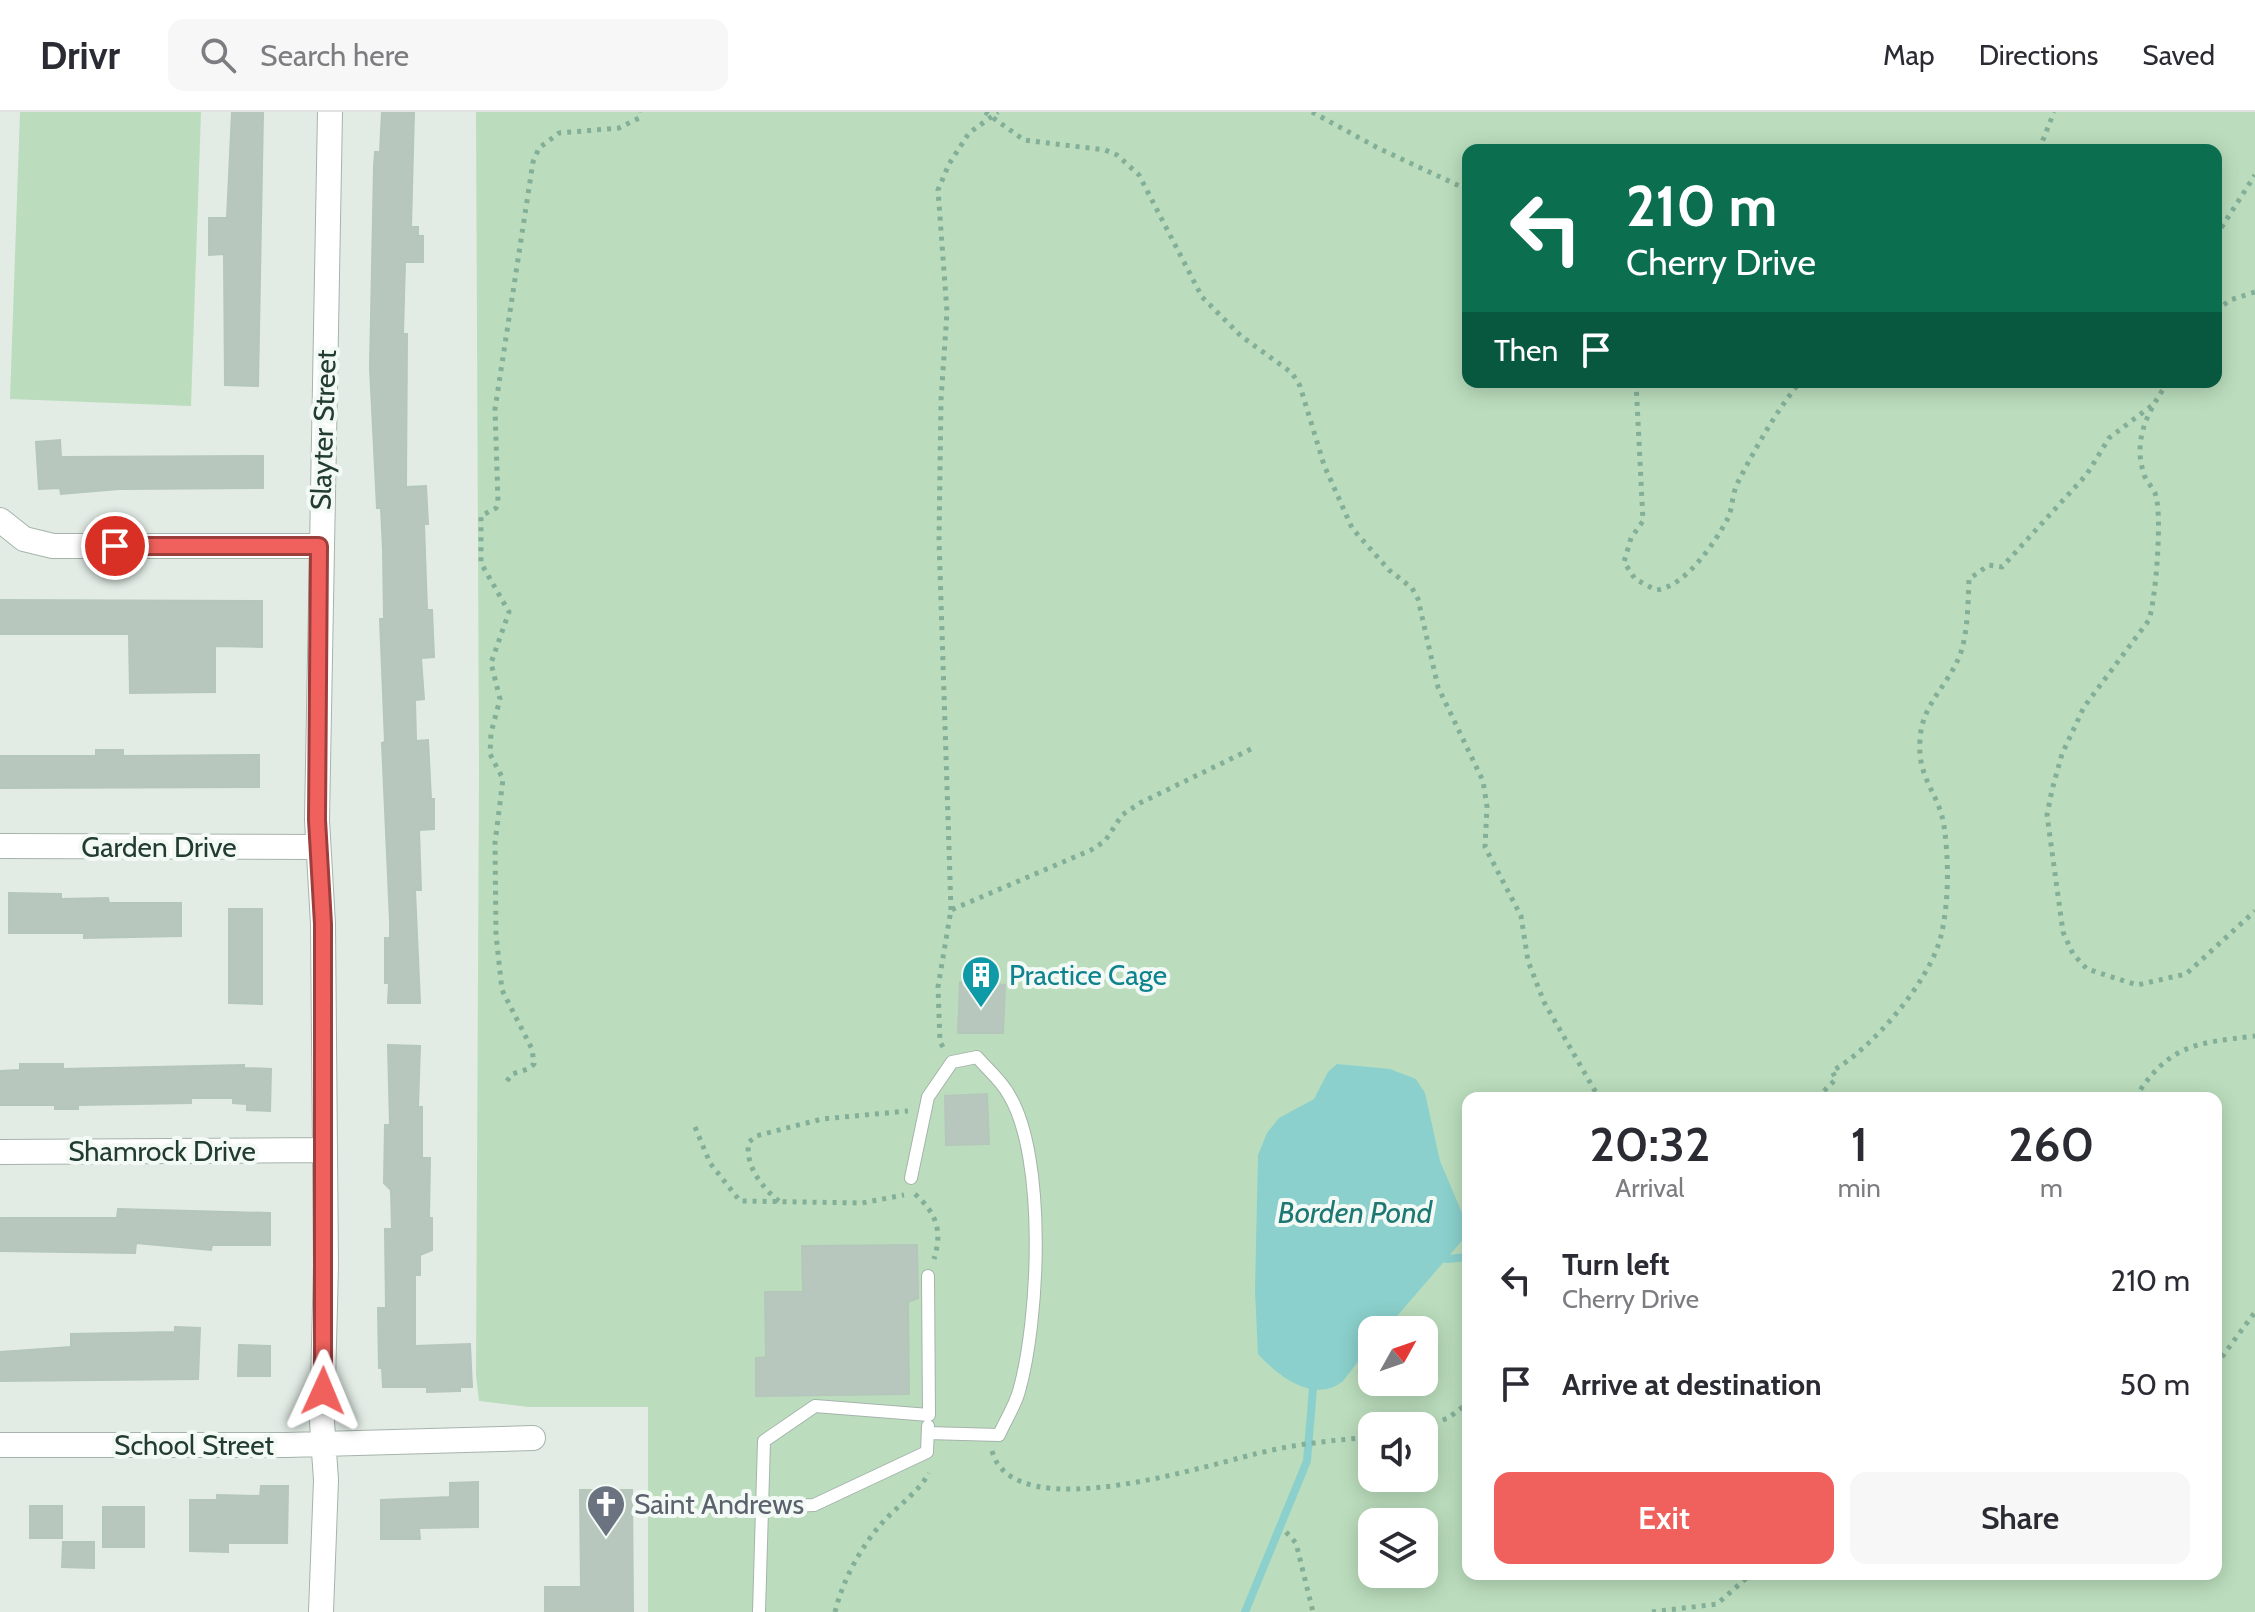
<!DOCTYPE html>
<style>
body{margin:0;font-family:Cabin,sans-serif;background:#f7f7f7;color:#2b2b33;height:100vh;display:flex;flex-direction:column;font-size:30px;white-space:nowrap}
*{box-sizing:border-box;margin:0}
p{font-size:26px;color:#7c7c81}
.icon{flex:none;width:44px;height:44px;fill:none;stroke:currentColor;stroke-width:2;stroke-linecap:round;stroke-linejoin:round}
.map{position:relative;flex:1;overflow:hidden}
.sheet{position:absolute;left:1462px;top:980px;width:760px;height:488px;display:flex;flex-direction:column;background:#fff;border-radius:16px;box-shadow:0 4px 20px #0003}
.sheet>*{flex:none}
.guide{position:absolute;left:1462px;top:32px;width:760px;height:244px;border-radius:16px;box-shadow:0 4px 20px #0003;background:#0b6e4f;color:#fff;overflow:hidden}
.needle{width:52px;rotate:50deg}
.fabs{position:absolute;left:1358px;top:1204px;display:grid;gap:16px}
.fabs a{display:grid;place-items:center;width:80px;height:80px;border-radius:16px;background:#fff;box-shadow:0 4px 20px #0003;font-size:40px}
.pin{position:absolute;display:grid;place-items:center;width:68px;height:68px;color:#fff;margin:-34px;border:4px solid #fff;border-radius:50%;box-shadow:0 2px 8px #0007}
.me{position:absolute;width:88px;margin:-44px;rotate:1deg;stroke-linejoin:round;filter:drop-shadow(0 0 6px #0008)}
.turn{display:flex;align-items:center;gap:28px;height:168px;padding:0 32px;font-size:36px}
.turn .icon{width:104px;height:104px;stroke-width:2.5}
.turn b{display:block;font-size:56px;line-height:68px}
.then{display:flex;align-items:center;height:76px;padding:0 32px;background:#0003;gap:16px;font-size:30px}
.eta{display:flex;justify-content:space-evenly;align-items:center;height:136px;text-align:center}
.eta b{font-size:48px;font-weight:600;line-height:56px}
.action{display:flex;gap:16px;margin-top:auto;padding:16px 32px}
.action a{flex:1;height:92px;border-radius:16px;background:#f0615d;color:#fff;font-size:32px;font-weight:600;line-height:92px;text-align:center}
.action a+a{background:#f7f7f7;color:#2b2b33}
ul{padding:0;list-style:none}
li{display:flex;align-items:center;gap:24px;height:104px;padding:0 32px}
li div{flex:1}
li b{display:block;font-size:30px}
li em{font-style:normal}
header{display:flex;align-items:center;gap:48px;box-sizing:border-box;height:112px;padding:0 40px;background:#fff;border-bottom:2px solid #e1e1e2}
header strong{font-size:38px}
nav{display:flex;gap:44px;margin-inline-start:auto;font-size:28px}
.search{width:560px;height:72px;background:#f7f7f7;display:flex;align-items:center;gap:20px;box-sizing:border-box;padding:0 28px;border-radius:16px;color:#7c7c81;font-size:30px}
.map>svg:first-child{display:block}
.green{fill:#bbddbd;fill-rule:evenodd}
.water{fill:#8bd0cc}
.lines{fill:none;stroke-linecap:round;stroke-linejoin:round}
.stream{stroke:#8bd0cc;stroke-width:8}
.building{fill:#b7c7be;stroke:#b5c6bb;stroke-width:2}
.service-casing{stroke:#a5b4ab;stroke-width:14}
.minor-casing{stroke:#a5b4ab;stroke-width:26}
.path{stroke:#83af98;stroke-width:5;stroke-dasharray:4 6;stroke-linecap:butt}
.service{stroke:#fff;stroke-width:12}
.minor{stroke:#fff;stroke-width:24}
.route-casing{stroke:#9c3f3c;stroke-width:20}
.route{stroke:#f0615d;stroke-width:14}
.labels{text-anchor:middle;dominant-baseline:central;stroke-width:8;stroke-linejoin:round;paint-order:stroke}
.street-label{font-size:28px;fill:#223d30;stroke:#f3f9f4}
.culture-label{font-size:28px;fill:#0d838f;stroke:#f3f9f4;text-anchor:start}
.worship-label{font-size:28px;fill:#5b616d;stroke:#f3f9f4;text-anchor:start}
.water-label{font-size:30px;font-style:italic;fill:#1d7874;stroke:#f3f9f4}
</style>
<header>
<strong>Drivr</strong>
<div class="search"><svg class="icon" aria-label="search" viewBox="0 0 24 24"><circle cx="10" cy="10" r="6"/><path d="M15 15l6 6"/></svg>Search here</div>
<nav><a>Map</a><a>Directions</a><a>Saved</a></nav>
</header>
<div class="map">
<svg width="2255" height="1500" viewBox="0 0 2255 1500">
<rect width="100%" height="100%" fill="#e2ece5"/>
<!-- green -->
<path class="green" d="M 20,0 L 201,0 L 191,294 L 10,287 Z
M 476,0 L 2255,0 L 2255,1500 L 648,1500 L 648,1295 L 529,1295 L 479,1289 L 476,1263 L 479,661 ZM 1468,38 L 2216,38 L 2216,270 L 1468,270 ZM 1468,986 L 2216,986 L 2216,1462 L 1468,1462 ZM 1372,1218 L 1424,1218 L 1424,1270 L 1372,1270 ZM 1372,1314 L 1424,1314 L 1424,1366 L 1372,1366 ZM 1372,1410 L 1424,1410 L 1424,1462 L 1372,1462 Z"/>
<!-- water -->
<path class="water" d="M 1337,952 L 1390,957 L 1416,967 L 1425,981 L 1440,1049 L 1468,1115 L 1467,1123 L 1385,1218 L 1372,1218 L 1372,1232 L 1343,1269 C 1314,1293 1276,1262 1258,1242 L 1255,1179 L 1258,1043 L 1267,1021 L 1279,1006 L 1314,987 L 1328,960 Z"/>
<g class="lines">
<!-- stream -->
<path class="stream" d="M 1447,1147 L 1468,1145
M 1245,1500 L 1307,1349 L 1313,1276"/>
</g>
<!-- building -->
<path class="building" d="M 232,0 L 263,0 L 258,274 L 225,273 L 224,142 L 209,143 L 209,106 L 227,106 Z
M 382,0 L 414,0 L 411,115 L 418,115 L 418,124 L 423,124 L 423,150 L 405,150 L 403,222 L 407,222 L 406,375 L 426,374 L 428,412 L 424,412 L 427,498 L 432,498 L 434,545 L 421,546 L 424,587 L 415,588 L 416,629 L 428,628 L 431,687 L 434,687 L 434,717 L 419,718 L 421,778 L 415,778 L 420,891 L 388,891 L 389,871 L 385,871 L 385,826 L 390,826 L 390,809 L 382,631 L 385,630 L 380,507 L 384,507 L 383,438 L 381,396 L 377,396 L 370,256 L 374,55 L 375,40 L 380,40 Z
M 60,328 L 61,345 L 263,344 L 263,376 L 119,377 L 61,382 L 60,376 L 39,377 L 36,330 Z
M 0,488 L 262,489 L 262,535 L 215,534 L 215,580 L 130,581 L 129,522 L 0,522 Z
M 96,638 L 123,638 L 123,644 L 259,643 L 259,675 L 0,676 L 0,644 L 96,644 Z
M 9,781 L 61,782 L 61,787 L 108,786 L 109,791 L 181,791 L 181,824 L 84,826 L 84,821 L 9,821 Z
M 229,797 L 262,797 L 262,892 L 229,891 Z
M 960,870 L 1005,873 L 1003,921 L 958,921 Z
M 388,933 L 420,934 L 418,995 L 422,995 L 422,1046 L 430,1046 L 429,1106 L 432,1106 L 432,1138 L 420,1143 L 420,1163 L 415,1163 L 415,1234 L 470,1232 L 472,1275 L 460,1275 L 460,1279 L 427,1280 L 427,1275 L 383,1275 L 382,1256 L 379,1256 L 378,1196 L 386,1196 L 385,1117 L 392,1117 L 391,1078 L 384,1071 L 385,1013 L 390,1013 Z
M 20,952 L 63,952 L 63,957 L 244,953 L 244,956 L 271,957 L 270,999 L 247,998 L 247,992 L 233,991 L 233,986 L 191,986 L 191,991 L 78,993 L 78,997 L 55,997 L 55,993 L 0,993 L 0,959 L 20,958 Z
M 987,982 L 989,1032 L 946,1033 L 945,984 Z
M 118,1097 L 270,1101 L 270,1133 L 212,1133 L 211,1138 L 136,1131 L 135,1141 L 0,1139 L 0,1106 L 117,1106 Z
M 917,1133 L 918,1186 L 908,1190 L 909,1282 L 756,1284 L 756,1246 L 766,1245 L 765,1180 L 803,1180 L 802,1134 Z
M 175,1215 L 200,1216 L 198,1267 L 0,1269 L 0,1240 L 71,1235 L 71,1222 L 175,1220 Z
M 239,1233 L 270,1234 L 270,1264 L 238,1264 Z
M 478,1370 L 478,1415 L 419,1416 L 420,1427 L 381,1427 L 381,1388 L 450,1385 L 450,1371 Z
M 261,1374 L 288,1374 L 287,1431 L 228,1431 L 228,1440 L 190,1439 L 190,1388 L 217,1388 L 217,1383 L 260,1384 Z
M 580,1378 L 632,1378 L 633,1500 L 545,1500 L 545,1475 L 581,1475 Z
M 30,1394 L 62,1394 L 62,1426 L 30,1426 Z
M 103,1395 L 144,1395 L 144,1435 L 103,1435 Z
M 63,1430 L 94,1430 L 94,1456 L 62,1455 Z"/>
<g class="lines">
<!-- service casing -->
<g class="service-casing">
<path id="service" d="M 911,1066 L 928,985 L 952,950 L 977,945 C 987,957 1002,969 1009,983 C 1047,1046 1039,1209 1019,1279 C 1015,1294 1005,1309 999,1323 L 928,1321
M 764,1395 L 814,1393 L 927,1340 L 928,1314
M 759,1500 L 764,1329 L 815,1294 L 929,1303 L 928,1164"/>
</g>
<!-- minor casing -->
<g class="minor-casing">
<path id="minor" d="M 0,408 L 24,427 L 53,434 L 319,434
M 0,734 L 317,735
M 0,1040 L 323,1038
M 0,1333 L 286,1333 L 533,1326
M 321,1500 L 326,1368 L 322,1310 L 326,1154 L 323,812 L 317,708 L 330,0"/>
</g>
<!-- path -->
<path class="path" d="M 985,0 L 1024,28 L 1105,38 L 1117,43 L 1139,63 L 1202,185 L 1241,224 L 1292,261 L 1300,274 L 1324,353 L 1352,416 L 1389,458 L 1412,476 L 1418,487 L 1438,575 L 1483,669 L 1487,695 L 1485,735 L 1521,804 L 1528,849 L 1544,890 L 1599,986
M 1312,0 L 1378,36 L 1468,78
M 2039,38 L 2054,0
M 2216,124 L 2255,63
M 2216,199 L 2230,188 L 2255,180
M 1636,270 L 1643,409 L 1631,426 L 1624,450 L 1635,467 L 1656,478 C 1685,475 1715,431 1728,406 C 1733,395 1732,381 1738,370 C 1756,335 1775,301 1800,270
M 2168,270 C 2149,298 2132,327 2144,362 C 2146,370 2154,376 2156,384 C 2162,407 2156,485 2149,508 L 2084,595 L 2062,642 L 2052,678 L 2047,703 L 2063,820 L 2073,842 L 2087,857 L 2137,873 L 2186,862 L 2255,799
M 951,798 L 939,428 L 941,288 L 947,200 L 938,78 L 949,52 L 969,21 L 998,0
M 943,935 L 940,930 L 938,875 L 951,798 L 1091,738 L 1105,729 L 1122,703 L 1140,691 L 1253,636
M 507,969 L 512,962 L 528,957 L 534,952 L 532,937 L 502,878 L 496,823 L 495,731 L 503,667 L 490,642 L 491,621 L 500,587 L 491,551 L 509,500 L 481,451 L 481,404 L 496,396 L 498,389 L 495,297 L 533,50 L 539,36 L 559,21 L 619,16 L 639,6 L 640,0
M 1817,986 L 1836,967 L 1832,959 C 1872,937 1930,869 1941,824 C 1949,790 1949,748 1944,714 C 1939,680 1917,668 1920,627 C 1922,591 1950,572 1961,540 C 1968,518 1968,490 1969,467 L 1989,453 L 2002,455 L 2087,362 L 2109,326 L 2154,292
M 2135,986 C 2169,932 2196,931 2255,924
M 695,1015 L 710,1051 L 740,1089 L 862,1091 L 904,1083
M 915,1082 C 936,1101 943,1118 934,1147
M 779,1089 C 762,1076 744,1052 749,1030 L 756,1024 L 822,1007 L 908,999
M 2216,1253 L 2255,1200
M 1424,1315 L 1448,1306 L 1468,1291
M 992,1339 C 1014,1419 1214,1350 1268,1339 C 1303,1331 1337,1328 1372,1325
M 1286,1420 L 1296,1431 L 1313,1500
M 835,1500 C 843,1468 860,1436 882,1411 C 897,1394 918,1381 929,1361
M 1652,1500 L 1717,1492 L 1751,1462"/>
<!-- service -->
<use href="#service" class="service"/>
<!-- minor -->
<use href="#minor" class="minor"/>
</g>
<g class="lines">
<!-- route casing -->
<g class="route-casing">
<path id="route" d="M 115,434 L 319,434 L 317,708 L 323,812 L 323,1279"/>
</g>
<!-- route -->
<use href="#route" class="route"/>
</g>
<!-- icons -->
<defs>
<g id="building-pin" transform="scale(2)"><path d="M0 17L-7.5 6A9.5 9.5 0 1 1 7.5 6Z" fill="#0f9aa8" stroke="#f3f9f4"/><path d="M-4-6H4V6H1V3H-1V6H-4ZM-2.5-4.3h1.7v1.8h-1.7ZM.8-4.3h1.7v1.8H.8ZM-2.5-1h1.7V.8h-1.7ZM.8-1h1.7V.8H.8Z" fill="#fff"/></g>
<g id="church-pin" transform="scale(2)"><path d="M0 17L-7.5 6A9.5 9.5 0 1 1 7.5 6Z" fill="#6b7280" stroke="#f3f9f4"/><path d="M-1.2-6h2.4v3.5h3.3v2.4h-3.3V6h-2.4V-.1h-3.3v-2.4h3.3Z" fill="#fff"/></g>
</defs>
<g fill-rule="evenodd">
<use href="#building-pin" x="981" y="863"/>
<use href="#church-pin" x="606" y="1392"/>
</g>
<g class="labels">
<!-- street labels -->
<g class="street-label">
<text transform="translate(323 318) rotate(-88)">Slayter Street</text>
<text x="159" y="735">Garden Drive</text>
<text x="162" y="1039">Shamrock Drive</text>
<text x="194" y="1333">School Street</text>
</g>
<!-- culture labels -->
<g class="culture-label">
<text x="1009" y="863">Practice Cage</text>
</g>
<!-- worship labels -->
<g class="worship-label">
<text x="634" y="1392">Saint Andrews</text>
</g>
<!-- water labels -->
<g class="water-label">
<text x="1355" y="1100">Borden Pond</text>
</g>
</g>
</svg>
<div class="fabs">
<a><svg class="needle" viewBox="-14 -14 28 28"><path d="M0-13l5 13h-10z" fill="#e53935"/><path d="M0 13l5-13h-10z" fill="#7c7c81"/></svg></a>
<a><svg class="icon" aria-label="sound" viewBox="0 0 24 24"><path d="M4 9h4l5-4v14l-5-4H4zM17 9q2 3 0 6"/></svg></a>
<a><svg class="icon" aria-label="layers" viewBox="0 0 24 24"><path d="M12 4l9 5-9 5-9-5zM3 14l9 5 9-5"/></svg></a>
</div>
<div class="pin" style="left:115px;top:434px;background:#d93025"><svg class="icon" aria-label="arrive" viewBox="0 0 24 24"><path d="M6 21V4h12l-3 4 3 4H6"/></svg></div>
<svg class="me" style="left:323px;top:1279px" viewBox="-20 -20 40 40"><path d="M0-17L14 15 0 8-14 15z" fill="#f0615d" stroke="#fff" stroke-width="4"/></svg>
<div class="guide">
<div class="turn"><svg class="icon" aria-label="left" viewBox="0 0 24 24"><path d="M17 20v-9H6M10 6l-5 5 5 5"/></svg><div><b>210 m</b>Cherry Drive</div></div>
<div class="then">Then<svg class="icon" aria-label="arrive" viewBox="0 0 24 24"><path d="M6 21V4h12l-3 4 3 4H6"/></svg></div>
</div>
<section class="sheet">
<div class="eta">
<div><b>20:32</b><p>Arrival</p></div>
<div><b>1</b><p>min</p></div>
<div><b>260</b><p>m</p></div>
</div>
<ul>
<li><svg class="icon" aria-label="left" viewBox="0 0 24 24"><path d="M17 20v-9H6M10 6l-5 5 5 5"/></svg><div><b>Turn left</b><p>Cherry Drive</p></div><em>210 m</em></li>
<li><svg class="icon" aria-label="arrive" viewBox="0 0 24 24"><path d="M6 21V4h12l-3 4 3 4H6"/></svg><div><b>Arrive at destination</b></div><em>50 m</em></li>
</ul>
<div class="action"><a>Exit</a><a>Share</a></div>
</section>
</div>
